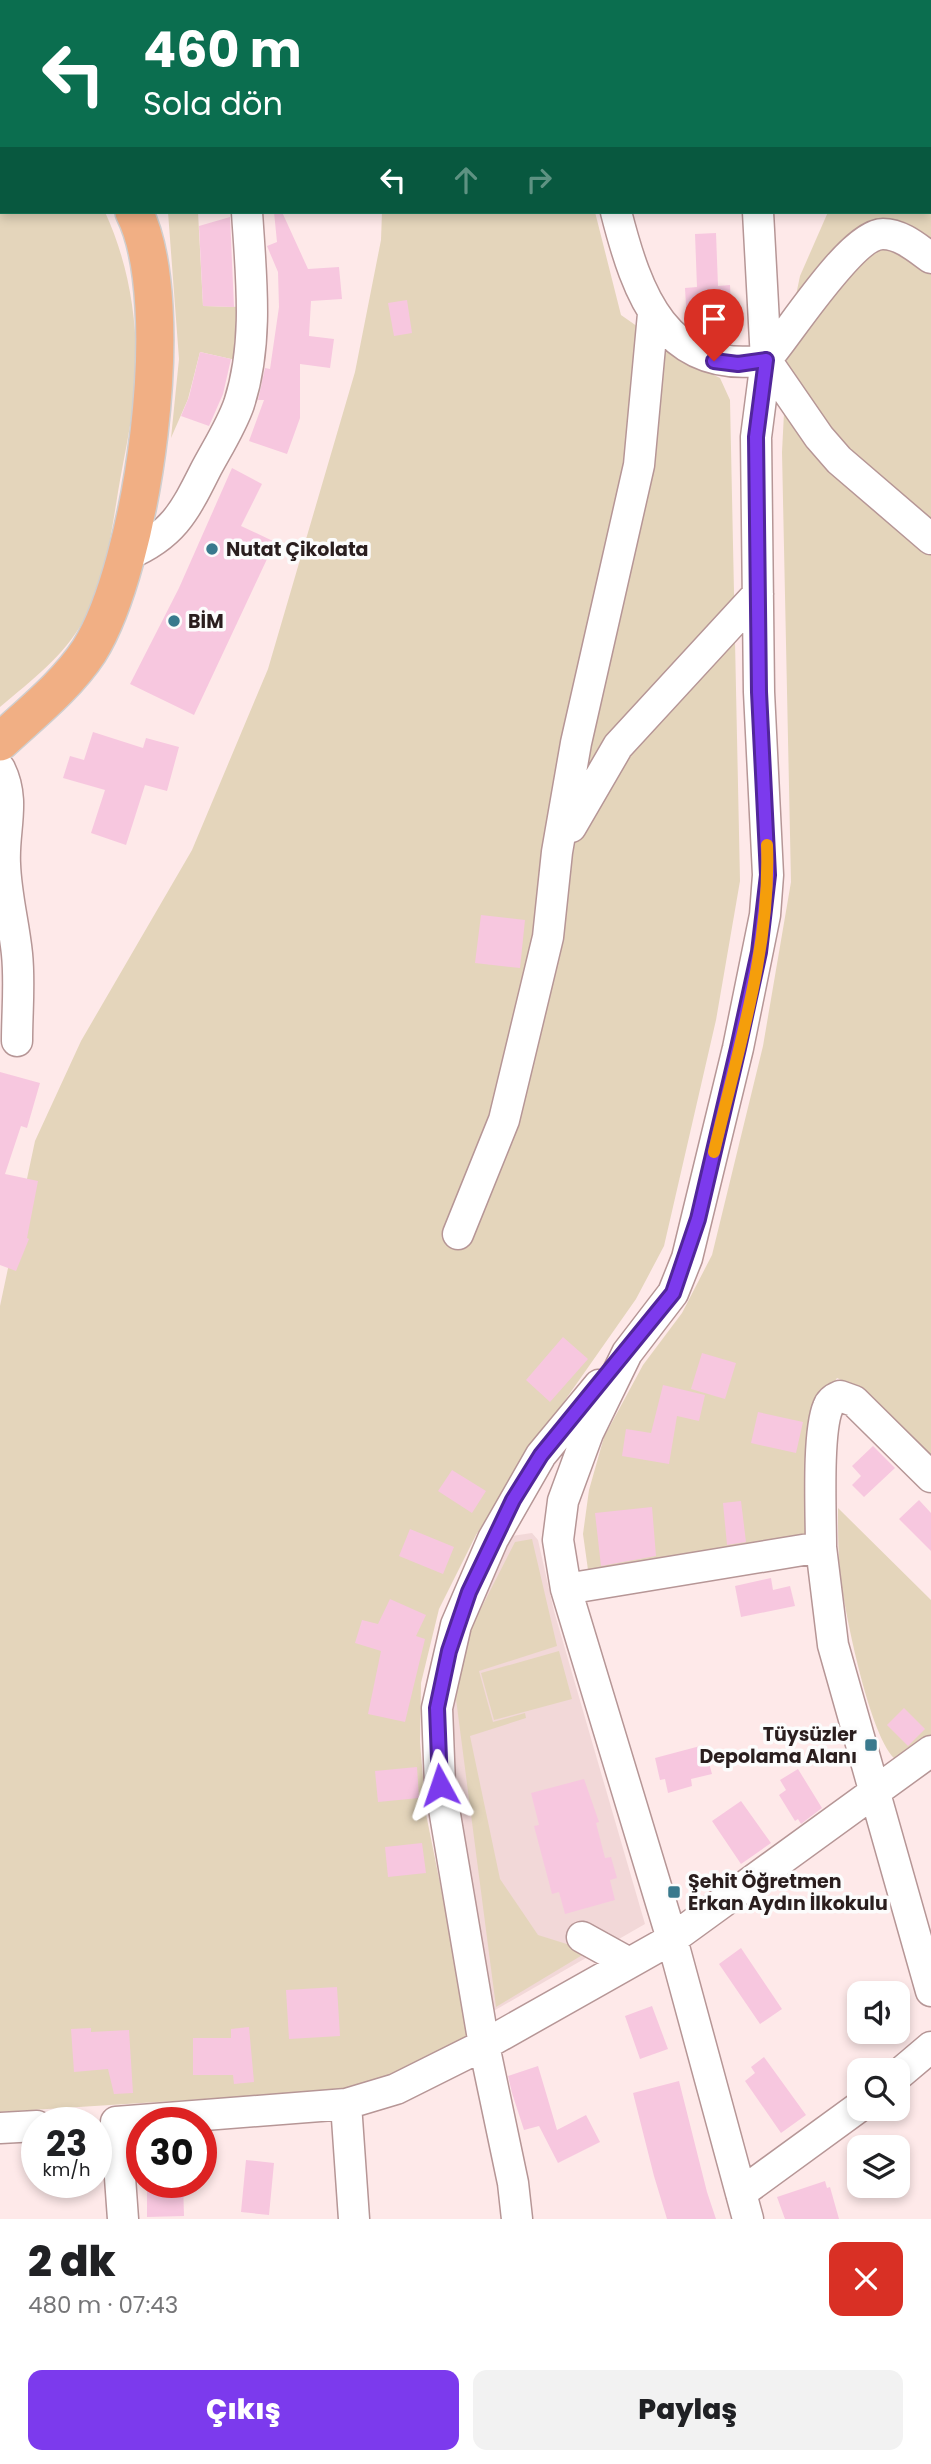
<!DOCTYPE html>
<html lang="tr">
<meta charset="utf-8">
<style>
body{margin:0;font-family:Poppins,sans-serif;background:#f2f2f2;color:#202124;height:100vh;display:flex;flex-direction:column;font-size:26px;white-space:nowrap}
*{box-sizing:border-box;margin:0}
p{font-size:23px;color:#757577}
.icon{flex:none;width:38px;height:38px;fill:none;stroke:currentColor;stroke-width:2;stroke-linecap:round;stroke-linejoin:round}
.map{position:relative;height:2219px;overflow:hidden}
.sheet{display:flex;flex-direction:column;background:#fff;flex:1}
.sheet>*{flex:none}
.hud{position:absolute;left:0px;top:0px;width:931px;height:214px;box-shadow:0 4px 10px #0003;background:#0b6e4f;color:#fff;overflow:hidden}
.fabs{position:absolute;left:847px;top:1981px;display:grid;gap:14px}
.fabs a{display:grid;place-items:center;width:63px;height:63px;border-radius:14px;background:#fff;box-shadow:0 4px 10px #0003;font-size:35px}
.speed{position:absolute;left:21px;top:2107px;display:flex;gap:14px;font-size:35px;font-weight:700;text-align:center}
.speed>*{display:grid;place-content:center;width:91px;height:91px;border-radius:50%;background:#fff;box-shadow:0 4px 10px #0003;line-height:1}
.speed small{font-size:18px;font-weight:400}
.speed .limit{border:10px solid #d22;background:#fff;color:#111}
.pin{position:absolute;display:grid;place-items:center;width:60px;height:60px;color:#fff;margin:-72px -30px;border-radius:50% 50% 50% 0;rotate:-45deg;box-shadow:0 0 7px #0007}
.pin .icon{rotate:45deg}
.me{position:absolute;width:77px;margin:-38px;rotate:355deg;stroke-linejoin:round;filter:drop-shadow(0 0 5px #0008)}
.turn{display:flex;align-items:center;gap:24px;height:147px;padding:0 28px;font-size:32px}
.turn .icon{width:91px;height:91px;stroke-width:2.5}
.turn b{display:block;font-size:49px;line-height:60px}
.lanes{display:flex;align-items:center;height:66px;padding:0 28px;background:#0003;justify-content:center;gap:35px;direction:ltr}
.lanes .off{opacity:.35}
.round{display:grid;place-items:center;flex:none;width:74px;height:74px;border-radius:14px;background:#f2f2f2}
.overview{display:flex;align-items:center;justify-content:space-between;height:119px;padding:0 28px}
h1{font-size:42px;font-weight:800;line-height:52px}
.action{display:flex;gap:14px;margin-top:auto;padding:14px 28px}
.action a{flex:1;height:80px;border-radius:14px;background:#7c3aed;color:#fff;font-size:28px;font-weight:800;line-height:80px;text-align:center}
.action a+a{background:#f2f2f2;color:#202124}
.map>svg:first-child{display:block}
.built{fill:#f2d8d8}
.green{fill:#e4d5bb}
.building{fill:#f7c7df}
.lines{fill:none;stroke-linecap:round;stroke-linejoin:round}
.minor-casing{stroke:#b69696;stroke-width:33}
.major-casing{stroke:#d0cece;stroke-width:40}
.highway-casing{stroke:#d0cece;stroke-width:42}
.minor{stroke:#fff;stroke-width:30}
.major{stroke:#f1af84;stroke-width:37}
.highway{stroke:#e77932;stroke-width:38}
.route-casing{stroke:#51269a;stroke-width:18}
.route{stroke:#7c3aed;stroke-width:12}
.slow{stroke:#f59e0b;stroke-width:12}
.poi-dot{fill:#39798d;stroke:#fcfcfc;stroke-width:2.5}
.labels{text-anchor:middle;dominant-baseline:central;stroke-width:7;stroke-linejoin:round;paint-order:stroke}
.poi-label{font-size:19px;font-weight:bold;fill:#2a1e1e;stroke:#fcfcfc;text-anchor:start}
</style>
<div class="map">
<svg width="931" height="2219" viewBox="0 0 931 2219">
<rect width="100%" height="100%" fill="#fee9e9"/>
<!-- built -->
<path class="built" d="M 532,1533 L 538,1540 L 554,1611 L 645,1924 L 490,2013 L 451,1757 L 451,1697 L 473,1615 L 494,1571 L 512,1536 Z"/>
<!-- green -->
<path class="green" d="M 761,0 L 931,0 L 931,1459 L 859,1388 L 837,1378 L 814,1414 L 811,1538 L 589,1577 L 583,1534 L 589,1490 L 604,1437 L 643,1365 L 682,1313 L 712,1255 L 763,1046 L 791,882 L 782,452 L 788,334 L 800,276 L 828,212 L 929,212 L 929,2 Z
M 0,79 L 2,212 L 105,212 C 129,264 139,325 135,382 C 133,419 124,456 118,492 C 111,535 105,581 84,620 C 63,657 32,680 0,707 Z
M 168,212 L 198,212 L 203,306 L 241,307 L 240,361 L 200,352 L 188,399 L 171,438 L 179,359 Z
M 382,212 L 595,212 L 621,315 L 691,364 L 720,378 L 730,400 L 740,881 L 716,1020 L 664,1246 L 636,1299 L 542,1433 L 476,1535 L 439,1609 L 421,1683 L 420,1742 L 426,1814 L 471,2037 L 363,2089 L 0,2112 L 0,1306 L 35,1141 L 81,1041 L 192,850 L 268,669 L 355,372 L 381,240 Z
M 838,1508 L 931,1600 L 931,1735 L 900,1762 C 872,1753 843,1604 840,1573 C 838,1552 838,1529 838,1508 Z
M 532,1539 L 557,1646 L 479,1671 L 493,1722 L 525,1713 L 526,1718 L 470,1736 L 500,1879 L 538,1935 L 589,1951 L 496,2007 L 456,1699 L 468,1634 L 515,1542 Z
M 559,1651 L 572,1699 L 494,1720 L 481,1673 Z"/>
<!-- building -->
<path class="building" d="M 274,212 L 282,212 L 308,269 L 339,267 L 342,299 L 311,301 L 309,336 L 334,339 L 330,368 L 300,364 L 300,418 L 287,454 L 249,441 L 264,400 L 258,400 L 265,368 L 270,369 L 279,307 L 278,272 L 267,246 L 277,242 Z
M 230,217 L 234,307 L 203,306 L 199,226 Z
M 716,233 L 718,286 L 730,285 L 732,326 L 692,329 L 687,324 L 685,288 L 697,287 L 695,234 Z
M 407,300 L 412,333 L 394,336 L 388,303 Z
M 200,352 L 231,359 L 223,394 L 209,426 L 181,416 L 189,397 Z
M 232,468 L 262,484 L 241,526 L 275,542 L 194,715 L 130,684 L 179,588 Z
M 93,732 L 143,748 L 146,738 L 179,747 L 167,791 L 145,785 L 126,845 L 91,833 L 105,790 L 63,778 L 70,756 L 84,760 Z
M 481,915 L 525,920 L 520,968 L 475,963 Z
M 0,1072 L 40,1083 L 27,1128 L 21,1126 L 5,1174 L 38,1181 L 27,1238 L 29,1239 L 16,1271 L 0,1265 Z
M 563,1337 L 588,1359 L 550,1402 L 526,1380 Z
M 702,1353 L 736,1363 L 725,1399 L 691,1389 Z
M 663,1385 L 705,1395 L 699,1421 L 677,1416 L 669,1464 L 622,1456 L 626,1429 L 651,1433 Z
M 758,1412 L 803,1422 L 796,1453 L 751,1443 Z
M 873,1446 L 895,1468 L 864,1497 L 852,1485 L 861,1476 L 852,1466 Z
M 452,1470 L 486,1491 L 472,1513 L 438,1491 Z
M 919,1500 L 931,1513 L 931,1551 L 899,1519 Z
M 741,1501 L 746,1542 L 727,1545 L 723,1503 Z
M 652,1507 L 656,1556 L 601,1566 L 595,1513 Z
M 410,1529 L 454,1547 L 443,1574 L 399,1556 Z
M 771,1578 L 773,1590 L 790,1586 L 795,1606 L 741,1617 L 735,1586 Z
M 390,1599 L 426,1615 L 416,1636 L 425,1639 L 405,1722 L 368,1714 L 381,1651 L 355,1643 L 362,1620 L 378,1624 Z
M 904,1708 L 925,1729 L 908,1746 L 887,1725 Z
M 704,1745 L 712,1774 L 691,1779 L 692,1786 L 668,1793 L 665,1779 L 660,1780 L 655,1758 Z
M 417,1767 L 419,1798 L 378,1802 L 375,1771 Z
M 798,1769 L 822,1808 L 801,1824 L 798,1819 L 795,1821 L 779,1795 L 786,1790 L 780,1780 Z
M 584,1779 L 599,1822 L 596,1823 L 605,1858 L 611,1857 L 617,1878 L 610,1880 L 615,1900 L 565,1914 L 559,1892 L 552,1894 L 534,1826 L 539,1825 L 531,1793 Z
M 741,1801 L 771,1843 L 741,1864 L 712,1821 Z
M 422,1843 L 426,1873 L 388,1877 L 385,1847 Z
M 741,1948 L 782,2009 L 760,2024 L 719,1964 Z
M 337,1987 L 340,2036 L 289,2039 L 286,1990 Z
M 652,2006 L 668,2049 L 640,2059 L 625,2016 Z
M 249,2027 L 254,2082 L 234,2084 L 233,2075 L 193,2075 L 193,2038 L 231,2038 L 231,2029 Z
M 91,2028 L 91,2032 L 129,2030 L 133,2093 L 114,2094 L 108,2069 L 74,2072 L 71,2029 Z
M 764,2057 L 806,2115 L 781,2133 L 745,2081 L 755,2073 L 751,2067 Z
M 538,2066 L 557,2130 L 586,2115 L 600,2142 L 558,2163 L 539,2126 L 524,2130 L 512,2093 L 508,2076 Z
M 679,2081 L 707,2192 L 716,2219 L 667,2219 L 654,2176 L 633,2093 Z
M 246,2160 L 274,2163 L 269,2215 L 241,2212 Z
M 825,2181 L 827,2188 L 830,2187 L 839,2219 L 785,2219 L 777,2197 Z
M 147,2182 L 183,2182 L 184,2216 L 147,2217 Z"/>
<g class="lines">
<!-- minor casing -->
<g class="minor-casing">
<path id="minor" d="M 47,0 L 47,2
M 563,0 L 564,2
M 243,2 L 243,0
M 749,2 L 749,0
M 616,212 C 637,294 665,375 766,360 C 789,334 851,234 883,234 C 901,234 917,248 931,258
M 766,360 L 819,437 L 839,460 L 931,539
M 127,555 C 172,536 184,513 205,471 C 216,450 231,427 239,404 C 259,342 251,276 247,212
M 0,769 C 16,801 3,830 5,864 C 6,895 14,924 17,954 C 20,983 17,1012 17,1041
M 571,827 L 618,746 L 758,594
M 458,1234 L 504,1120 L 548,937 L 557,852 L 576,743 L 639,465 L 653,314
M 821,1547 C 821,1515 817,1433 828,1407 C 830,1401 835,1398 840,1396 L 854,1401 L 931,1477
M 566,1589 L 821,1547 L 833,1645 L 931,1991
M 582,1937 L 629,1963
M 898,2075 L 931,2047
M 346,2104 L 354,2219
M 0,2128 L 37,2126
M 741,2193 L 859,2107
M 123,2219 L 116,2122 L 346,2104 L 396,2089 L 484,2045 L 672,1939 L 931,1751
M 517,2219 L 513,2183 L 484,2045 L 440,1785 L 437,1708 L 456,1625 L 493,1539 L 541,1455 L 599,1385
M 748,2219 L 672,1939 L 566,1589 L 558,1540 L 563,1501 L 588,1433 L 627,1353 L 673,1293 L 687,1258 L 738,1048 L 765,915 L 768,875 L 759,692 L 756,437 L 766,360 L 758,212"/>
</g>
<!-- major casing -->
<g class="major-casing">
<path id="major" d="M 0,46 L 2,48
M 0,742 C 30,714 66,686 89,651 C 143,565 180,303 134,212"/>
</g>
<!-- highway casing -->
<g class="highway-casing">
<path id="highway" d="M 109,2 L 110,0
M 0,189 L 2,186"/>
</g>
<!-- minor -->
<use href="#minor" class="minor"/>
<!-- major -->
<use href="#major" class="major"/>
<!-- highway -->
<use href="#highway" class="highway"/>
</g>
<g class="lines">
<!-- route casing -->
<g class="route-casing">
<path id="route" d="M 440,1785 L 437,1708 L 449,1651 L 469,1592 L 513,1500 L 541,1455 L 673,1293 L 698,1219 L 738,1048 L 759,952 L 768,875 L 759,692 L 756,437 L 766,360 L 738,364 L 714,361"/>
</g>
<!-- route -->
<use href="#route" class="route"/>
<!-- slow -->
<path class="slow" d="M 714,1152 C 737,1052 771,948 767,845"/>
</g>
<!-- markers -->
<g class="poi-dot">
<circle cx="212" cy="549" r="7"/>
<circle cx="174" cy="621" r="7"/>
<rect x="864" y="1738" width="14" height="14" rx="3.5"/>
<rect x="667" y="1885" width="14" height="14" rx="3.5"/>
</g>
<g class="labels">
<!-- poi labels -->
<g class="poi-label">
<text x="226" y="549">Nutat Çikolata</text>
<text x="188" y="621">BİM</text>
<text x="857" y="1734" text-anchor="end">Tüysüzler<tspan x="857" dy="22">Depolama Alanı</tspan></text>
<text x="688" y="1881">Şehit Öğretmen<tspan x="688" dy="22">Erkan Aydın İlkokulu</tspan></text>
</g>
</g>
</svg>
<div class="fabs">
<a><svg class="icon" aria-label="sound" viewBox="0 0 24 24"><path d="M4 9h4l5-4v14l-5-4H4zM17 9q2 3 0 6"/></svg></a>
<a><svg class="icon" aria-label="search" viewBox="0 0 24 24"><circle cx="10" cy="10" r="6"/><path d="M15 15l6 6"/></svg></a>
<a><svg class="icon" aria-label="layers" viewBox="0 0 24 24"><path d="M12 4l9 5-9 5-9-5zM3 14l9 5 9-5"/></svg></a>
</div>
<div class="speed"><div>23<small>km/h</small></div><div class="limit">30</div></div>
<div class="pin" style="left:714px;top:361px;background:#d93025"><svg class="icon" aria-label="arrive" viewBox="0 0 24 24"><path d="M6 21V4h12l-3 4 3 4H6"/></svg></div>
<svg class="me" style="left:440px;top:1785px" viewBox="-20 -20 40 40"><path d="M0-17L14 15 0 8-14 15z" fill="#7c3aed" stroke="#fff" stroke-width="4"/></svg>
<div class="hud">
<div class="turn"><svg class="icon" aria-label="left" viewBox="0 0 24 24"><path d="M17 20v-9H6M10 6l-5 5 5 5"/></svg><div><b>460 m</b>Sola dön</div></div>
<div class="lanes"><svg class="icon" aria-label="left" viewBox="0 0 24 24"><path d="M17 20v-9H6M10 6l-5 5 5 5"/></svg><svg class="icon off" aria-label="ahead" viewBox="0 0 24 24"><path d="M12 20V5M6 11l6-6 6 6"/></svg><svg class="icon off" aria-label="right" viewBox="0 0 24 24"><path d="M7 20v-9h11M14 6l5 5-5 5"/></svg></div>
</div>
</div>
<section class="sheet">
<div class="overview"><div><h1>2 dk</h1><p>480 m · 07:43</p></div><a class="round" style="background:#d93025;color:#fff"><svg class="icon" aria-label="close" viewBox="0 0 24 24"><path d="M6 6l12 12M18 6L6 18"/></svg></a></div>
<div class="action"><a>Çıkış</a><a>Paylaş</a></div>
</section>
